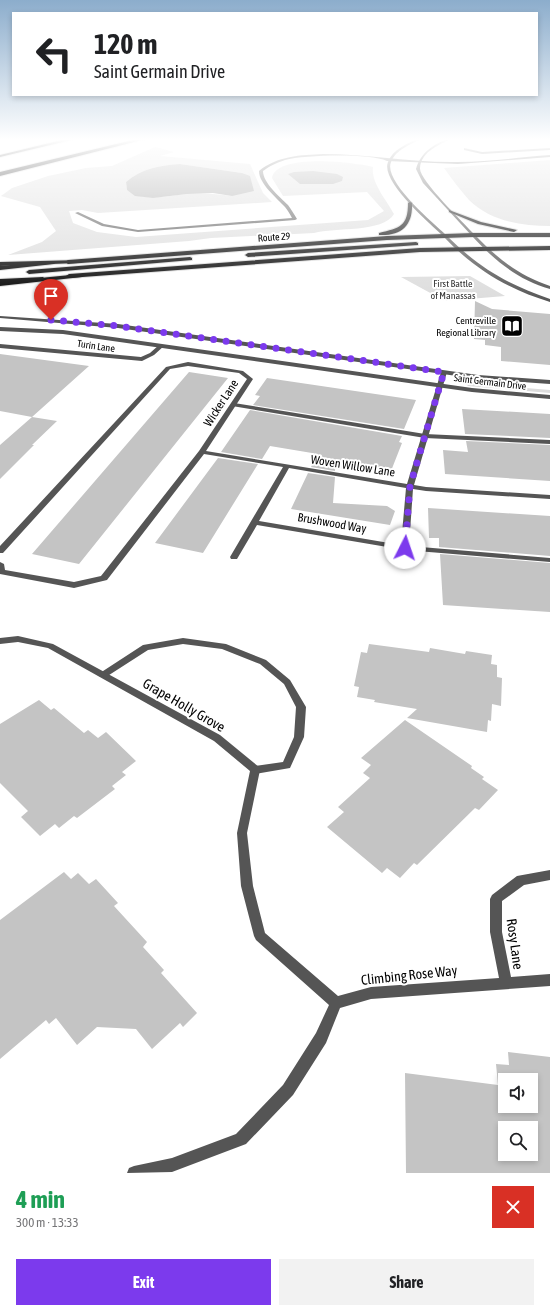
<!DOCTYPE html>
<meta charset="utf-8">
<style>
body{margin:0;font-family:"Asap Condensed",sans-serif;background:#f2f2f2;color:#202124;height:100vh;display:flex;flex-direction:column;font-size:15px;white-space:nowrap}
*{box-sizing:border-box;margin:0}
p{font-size:13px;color:#757577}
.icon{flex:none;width:22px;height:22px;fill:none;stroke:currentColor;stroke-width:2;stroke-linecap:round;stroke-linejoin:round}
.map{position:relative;height:1173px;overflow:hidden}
.sheet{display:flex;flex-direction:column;background:#fff;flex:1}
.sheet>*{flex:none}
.hud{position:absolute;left:12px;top:12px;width:526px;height:84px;border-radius:0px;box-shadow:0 2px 6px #0003;background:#fff;color:#202124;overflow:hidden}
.controls{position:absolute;left:498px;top:1073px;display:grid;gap:8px}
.controls a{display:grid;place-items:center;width:40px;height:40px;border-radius:0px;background:#fff;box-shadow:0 2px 6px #0003;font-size:20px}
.pin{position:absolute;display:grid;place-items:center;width:34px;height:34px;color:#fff;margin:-41px -17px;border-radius:50% 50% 50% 0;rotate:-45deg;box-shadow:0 0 4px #0007}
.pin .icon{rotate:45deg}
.me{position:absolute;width:44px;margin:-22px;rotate:4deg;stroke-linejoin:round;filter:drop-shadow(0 0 3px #0008)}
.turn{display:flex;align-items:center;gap:14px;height:84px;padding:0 16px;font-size:18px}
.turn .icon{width:52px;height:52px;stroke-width:2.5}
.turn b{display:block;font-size:28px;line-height:34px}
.round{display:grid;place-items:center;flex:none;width:42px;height:42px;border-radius:0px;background:#f2f2f2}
.overview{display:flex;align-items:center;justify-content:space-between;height:68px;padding:0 16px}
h1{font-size:24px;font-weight:700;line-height:30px;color:#1e9e55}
.button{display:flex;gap:8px;margin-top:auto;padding:8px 16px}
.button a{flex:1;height:46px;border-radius:0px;background:#7c3aed;color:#fff;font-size:16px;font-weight:700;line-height:46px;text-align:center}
.button a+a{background:#f2f2f2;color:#202124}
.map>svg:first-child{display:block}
.green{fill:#dcdcdc;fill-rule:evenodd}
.water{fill:#a3a3a3}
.building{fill:#c4c4c4;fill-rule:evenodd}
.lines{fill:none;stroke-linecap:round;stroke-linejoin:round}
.primary-casing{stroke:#dbdbdb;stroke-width:2}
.motorway-casing{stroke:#dbdbdb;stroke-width:2}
.service{fill:#555;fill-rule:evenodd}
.minor{fill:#555;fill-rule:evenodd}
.tertiary{fill:#555;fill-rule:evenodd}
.primary{fill:#000;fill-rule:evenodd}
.motorway{fill:#000;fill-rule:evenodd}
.route{stroke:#7c3aed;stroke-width:7;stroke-dasharray:0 12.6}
.labels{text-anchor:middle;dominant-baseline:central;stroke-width:4;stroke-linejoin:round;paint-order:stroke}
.far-street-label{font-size:10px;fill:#000;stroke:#fff}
.far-park-label{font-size:10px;fill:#333;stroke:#fff}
.far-poi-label{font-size:10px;fill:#000;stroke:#fff;text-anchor:end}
.street-label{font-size:12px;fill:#000;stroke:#fff}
.near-street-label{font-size:14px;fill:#000;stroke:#fff}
</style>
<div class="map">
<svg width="550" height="1173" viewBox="0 0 550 1173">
<rect width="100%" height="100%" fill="#fff"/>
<!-- green -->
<path class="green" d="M 155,147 L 174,152 L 160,156 L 250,164 L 263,193 L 272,202 L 98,213 L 82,210 L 69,211 L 73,223 L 97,232 L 136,237 L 368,220 L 384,211 L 367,192 L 283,196 L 272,178 C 276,153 354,162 373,167 C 371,183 386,199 394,214 C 383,233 335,227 314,233 L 211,238 L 189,241 L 8,255 L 42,242 L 56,231 L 40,207 L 1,196 L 12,188 L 48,176 L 86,168 L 112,166 ZM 180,164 L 242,173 L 232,196 C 218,194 203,193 188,194 C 167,195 146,203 127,190 L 126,182 C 141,169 160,165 180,164 Z
M 550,160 L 550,226 C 522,226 490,221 469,200 C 460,190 452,179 444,168 Z
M 470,276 L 505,296 L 445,301 L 401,277 Z
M 465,383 L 550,390 L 550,393 L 468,386 Z"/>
<!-- water -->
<path class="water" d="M 180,164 L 242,173 L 250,176 L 254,191 L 232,196 L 213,193 L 187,194 L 153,198 L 135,196 L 127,190 L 126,182 C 141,169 160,165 180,164 Z
M 313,171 L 337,174 L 343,177 L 342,181 L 333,184 L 300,184 L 288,174 L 294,172 Z"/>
<!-- building -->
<path class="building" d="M 475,301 L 492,309 L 550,314 L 550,365 L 501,361 L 501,347 L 485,345 L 485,340 L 474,339 Z
M 0,354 L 89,366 L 32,417 L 0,411 Z
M 189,372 L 228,378 L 79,564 L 32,554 Z
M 267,378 L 416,400 L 404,429 L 253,405 L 260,396 L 255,395 Z
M 462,409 L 550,414 L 550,438 L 465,434 Z
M 250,410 L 402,436 L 399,442 L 402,443 L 391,471 L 335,468 L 335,471 L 311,467 L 318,454 L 270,446 L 262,459 L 221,452 Z
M 32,417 L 57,421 L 32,445 L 34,445 L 0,479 L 0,445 Z
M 466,441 L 550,445 L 550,481 L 445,474 L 443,450 L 468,452 Z
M 218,458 L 258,464 L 203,553 L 155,543 Z
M 308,473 L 335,477 L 333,503 L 387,506 L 395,511 L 390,525 L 291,509 Z
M 428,508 L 550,516 L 550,556 L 439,547 L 439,538 L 429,538 Z
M 440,554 L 550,563 L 550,612 L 443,605 Z
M 369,644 L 429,652 L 430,648 L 465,654 L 466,651 L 492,655 L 491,664 L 497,665 L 497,677 L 502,678 L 501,706 L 492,704 L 491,721 L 488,720 L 487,732 L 407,718 L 417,709 L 374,702 L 375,700 L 357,697 L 359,687 L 354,686 L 361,652 L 367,653 Z
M 39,700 L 51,710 L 54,708 L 84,733 L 88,730 L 98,738 L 106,732 L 136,761 L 122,772 L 126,775 L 112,786 L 115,789 L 77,818 L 74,816 L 59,828 L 55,824 L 40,836 L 21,817 L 28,811 L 0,783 L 0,724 Z
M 405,720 L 472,766 L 471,768 L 484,777 L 482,779 L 498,790 L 479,810 L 475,808 L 417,865 L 414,863 L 400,878 L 387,868 L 382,873 L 327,827 L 344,812 L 338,807 L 370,778 L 363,773 L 371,765 L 361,758 Z
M 64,872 L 71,879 L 78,873 L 89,884 L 96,879 L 118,903 L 114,906 L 147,942 L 143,947 L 164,970 L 161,973 L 197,1013 L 183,1027 L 180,1023 L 152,1049 L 136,1029 L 97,1027 L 77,1045 L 56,1018 L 49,1024 L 46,1020 L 0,1059 L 0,920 Z
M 508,1052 L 550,1057 L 550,1173 L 406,1173 L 405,1073 L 498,1085 L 496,1064 L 509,1065 ZM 505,1080 L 531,1080 L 531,1106 L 505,1106 ZM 505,1128 L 531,1128 L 531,1154 L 505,1154 Z"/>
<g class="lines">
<!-- primary casing -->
<g class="primary-casing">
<path id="primary" d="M 410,202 L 412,203 C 413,225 402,236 379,235 L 379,233 C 400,228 408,226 408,203 Z
M 449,210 L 481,222 L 517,230 L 514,232 L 478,224 L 449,212 Z
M 473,233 L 550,233 L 550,237 L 473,237 L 387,240 L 68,264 L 65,262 L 68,260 L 387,236 Z
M 416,242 L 418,243 L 418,245 L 248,257 L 245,255 L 248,253 Z
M 550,246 L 550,250 L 420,252 L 69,278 L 66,276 L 69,274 L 420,248 Z
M 190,257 L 192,258 L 192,260 L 29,274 L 26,272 L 29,270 Z
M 52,261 L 55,263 L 54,264 L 0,270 L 0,266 Z
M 43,277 L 44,278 L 41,280 L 0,283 L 0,279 Z"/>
</g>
<!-- motorway casing -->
<g class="motorway-casing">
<path id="motorway" d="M 70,138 L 80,138 L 0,157 L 0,155 Z
M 141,138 L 150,138 L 0,176 L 0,172 Z
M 80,260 L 81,261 L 78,263 L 0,266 L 0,262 Z
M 80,274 L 83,276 L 82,277 L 0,286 L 0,282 Z"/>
</g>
<!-- service -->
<path class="service" d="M 464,148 L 482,152 L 550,148 L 550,150 L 482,154 L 464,150 Z
M 323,154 C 368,154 413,163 458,162 C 489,162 520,157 550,155 L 550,157 L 458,164 L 387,161 C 369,153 305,155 285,160 C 276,163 270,166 263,171 C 263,183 280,197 288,205 C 291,209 294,214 297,219 L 295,220 L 138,232 L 102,226 L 75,213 L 78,212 L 104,224 L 138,230 L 292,218 C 290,214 288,211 285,207 C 277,198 259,184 259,171 C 277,156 301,155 323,154 Z
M 234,403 L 425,434 L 550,440 L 550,444 L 425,438 L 232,406 L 232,404 Z
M 183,638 L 226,644 L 266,660 L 290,680 L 306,707 L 304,737 L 290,768 L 255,774 L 251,773 L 250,770 L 251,767 L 255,766 L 283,762 L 294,737 L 296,707 L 284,684 L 260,664 L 222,649 L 183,644 L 148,650 L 106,677 L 100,677 L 99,675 L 100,673 L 143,645 Z"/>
<!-- minor -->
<path class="minor" d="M 419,138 L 423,138 C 412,144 396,149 391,162 C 383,181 432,222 445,234 L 445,236 L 443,236 C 429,223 380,181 388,162 C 393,149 407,144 419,138 Z
M 449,138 L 453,138 C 441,144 421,151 420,168 C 419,180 464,223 474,234 L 474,236 L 472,236 L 423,183 L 416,169 C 421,152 433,145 449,138 Z
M 0,344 L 141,357 L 150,353 L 159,345 L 164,346 L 154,355 L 142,361 L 0,348 Z
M 188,362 L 243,371 L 253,379 L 206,451 L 407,484 L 441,372 L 446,371 L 447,372 L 414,485 L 426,487 L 550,495 L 550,499 L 426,491 L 413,489 L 409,546 L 550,558 L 550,562 L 405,550 L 257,525 L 237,559 L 231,559 L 230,557 L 283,467 L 204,454 L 107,580 L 74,588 L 0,574 L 0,562 L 4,564 L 5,570 L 74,582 L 101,576 L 199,451 L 247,379 L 239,373 L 188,366 L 170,369 L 3,553 L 0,553 L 0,546 L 166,367 ZM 289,468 L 406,488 L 401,545 L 259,521 Z
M 18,636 L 53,644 L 220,735 L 259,767 L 260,770 L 247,833 L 253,886 L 265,933 L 338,996 L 371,987 L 499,978 L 490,932 L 490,899 L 492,895 L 517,876 L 550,870 L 550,880 L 524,885 L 502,901 L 502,932 L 511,977 L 550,974 L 550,986 L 371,999 L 340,1008 L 326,1043 L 293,1095 L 246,1144 L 172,1172 L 127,1173 L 129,1168 L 134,1166 L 172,1158 L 236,1134 L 283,1085 L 316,1033 L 329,1005 L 256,940 L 254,936 L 241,886 L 237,833 L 250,771 L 214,741 L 48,648 L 18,642 L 0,644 L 0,638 Z"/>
<!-- tertiary -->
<path class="tertiary" d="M 443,234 L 445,234 C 479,268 505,283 550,299 L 550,302 C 507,289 473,268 443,236 Z
M 472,234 L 474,234 C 498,259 518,275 550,286 L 550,289 C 518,280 494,260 472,236 Z
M 0,316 L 118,324 L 478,375 L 550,380 L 550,384 L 478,379 L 118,328 L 0,318 Z
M 0,327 L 63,330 L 472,388 L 550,395 L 550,399 L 472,392 L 63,334 L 0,331 Z"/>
<!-- primary -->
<use href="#primary" class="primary"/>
<!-- motorway -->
<use href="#motorway" class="motorway"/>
</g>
<!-- sky -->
<linearGradient id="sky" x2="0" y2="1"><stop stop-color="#8cadcc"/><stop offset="0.46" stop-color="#fff"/><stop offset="1" stop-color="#fff" stop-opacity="0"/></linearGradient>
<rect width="550" height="303" fill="url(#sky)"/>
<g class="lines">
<!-- route -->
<path class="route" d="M 51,320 L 118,326 L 444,372 L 410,486 L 405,548"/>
</g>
<!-- icons -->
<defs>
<g id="library-square" transform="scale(1.15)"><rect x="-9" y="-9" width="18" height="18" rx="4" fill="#000" stroke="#fff"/><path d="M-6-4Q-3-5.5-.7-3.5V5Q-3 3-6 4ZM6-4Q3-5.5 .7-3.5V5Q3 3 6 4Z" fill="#fff"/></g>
</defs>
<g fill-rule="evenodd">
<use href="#library-square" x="512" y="326"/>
</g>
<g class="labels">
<!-- far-street labels -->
<g class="far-street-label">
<text transform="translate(274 237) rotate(-4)">Route 29</text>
<text transform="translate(96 346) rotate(8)">Turin Lane</text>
<text transform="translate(490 382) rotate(7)">Saint Germain Drive</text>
</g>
<!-- far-park labels -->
<g class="far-park-label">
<text x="453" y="283">First Battle<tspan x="453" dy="12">of Manassas</tspan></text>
</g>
<!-- far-poi labels -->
<g class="far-poi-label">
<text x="496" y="320">Centreville<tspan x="496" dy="12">Regional Library</tspan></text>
</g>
<!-- street labels -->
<g class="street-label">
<text transform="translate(221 403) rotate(-57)">Wicker Lane</text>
<text transform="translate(353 466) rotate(9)">Woven Willow Lane</text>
<text transform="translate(332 523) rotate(10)">Brushwood Way</text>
</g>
<!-- near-street labels -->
<g class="near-street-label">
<text transform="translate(184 705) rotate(30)">Grape Holly Grove</text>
<text transform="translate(515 944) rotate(82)">Rosy Lane</text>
<text transform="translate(409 975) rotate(-6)">Climbing Rose Way</text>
</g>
</g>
</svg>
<div class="controls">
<a><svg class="icon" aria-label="sound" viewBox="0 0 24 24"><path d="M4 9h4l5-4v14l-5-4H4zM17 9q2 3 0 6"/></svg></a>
<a><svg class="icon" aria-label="search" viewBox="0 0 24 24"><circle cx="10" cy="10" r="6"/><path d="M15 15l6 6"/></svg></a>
</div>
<div class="pin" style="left:51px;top:320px;background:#d93025"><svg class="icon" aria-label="arrive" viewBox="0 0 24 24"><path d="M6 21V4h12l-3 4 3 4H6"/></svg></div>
<svg class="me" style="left:405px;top:548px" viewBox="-20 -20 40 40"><circle r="19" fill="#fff"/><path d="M0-13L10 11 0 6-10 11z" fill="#7c3aed"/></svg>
<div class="hud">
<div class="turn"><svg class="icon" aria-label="left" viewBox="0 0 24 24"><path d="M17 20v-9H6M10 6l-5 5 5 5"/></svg><div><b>120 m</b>Saint Germain Drive</div></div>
</div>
</div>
<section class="sheet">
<div class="overview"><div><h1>4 min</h1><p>300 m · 13:33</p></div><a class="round" style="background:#d93025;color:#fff"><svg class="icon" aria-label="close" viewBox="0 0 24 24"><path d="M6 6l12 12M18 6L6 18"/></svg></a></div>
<div class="button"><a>Exit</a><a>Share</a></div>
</section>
